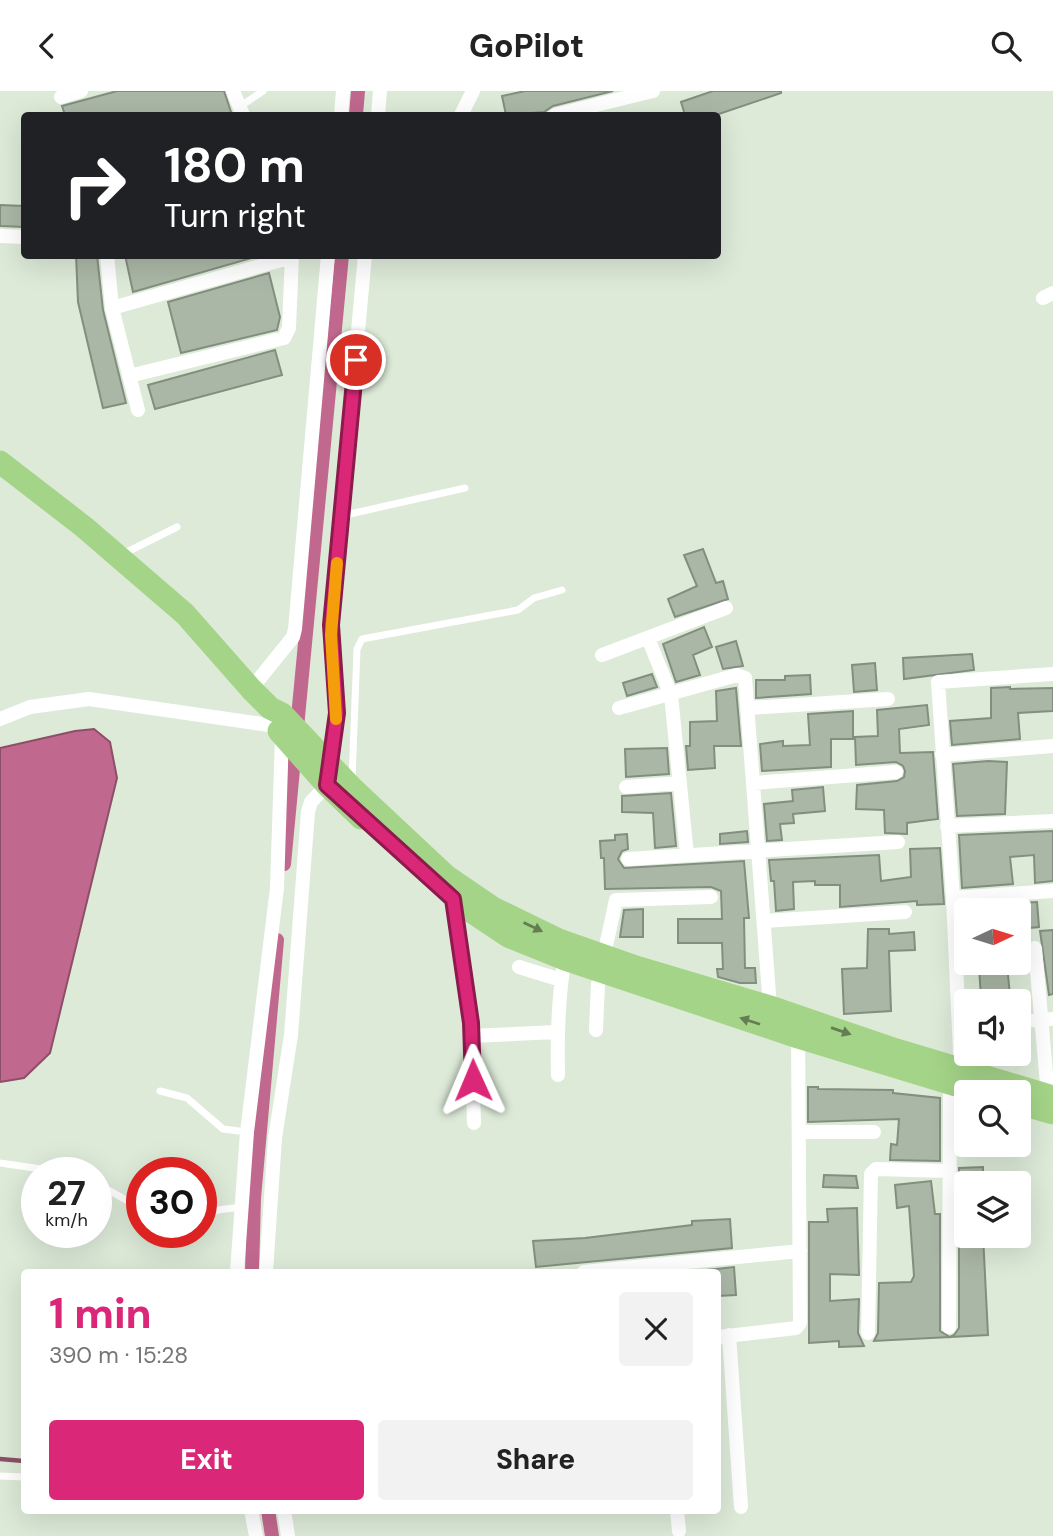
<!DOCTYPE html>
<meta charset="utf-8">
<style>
body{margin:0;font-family:"DM Sans",sans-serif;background:#f2f2f2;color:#222;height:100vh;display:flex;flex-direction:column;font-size:26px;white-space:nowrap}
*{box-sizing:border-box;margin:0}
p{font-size:23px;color:#767676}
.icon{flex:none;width:38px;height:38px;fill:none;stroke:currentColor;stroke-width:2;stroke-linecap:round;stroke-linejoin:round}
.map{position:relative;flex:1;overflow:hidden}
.drawer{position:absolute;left:21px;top:1178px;width:700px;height:245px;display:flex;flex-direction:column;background:#fff;border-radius:7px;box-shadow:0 7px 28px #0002}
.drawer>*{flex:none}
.banner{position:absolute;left:21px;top:21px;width:700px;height:147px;border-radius:7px;box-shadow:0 7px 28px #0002;background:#202124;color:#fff;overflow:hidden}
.needle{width:46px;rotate:86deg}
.fabs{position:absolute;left:954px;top:807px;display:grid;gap:14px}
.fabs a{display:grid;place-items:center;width:77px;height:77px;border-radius:7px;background:#fff;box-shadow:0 7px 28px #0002;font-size:35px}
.speed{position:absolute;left:21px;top:1066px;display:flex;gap:14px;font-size:35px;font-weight:700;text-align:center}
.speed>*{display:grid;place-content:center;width:91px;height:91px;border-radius:50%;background:#fff;box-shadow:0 7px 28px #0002;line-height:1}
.speed small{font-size:18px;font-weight:400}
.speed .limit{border:10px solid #d22;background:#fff;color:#111}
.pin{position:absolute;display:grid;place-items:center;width:60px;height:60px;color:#fff;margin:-30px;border:4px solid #fff;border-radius:50%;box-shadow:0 2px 7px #0007}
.me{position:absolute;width:77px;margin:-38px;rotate:359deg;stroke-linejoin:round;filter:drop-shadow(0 0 5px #0008)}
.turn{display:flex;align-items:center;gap:24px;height:147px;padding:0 28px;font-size:32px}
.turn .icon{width:91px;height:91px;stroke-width:2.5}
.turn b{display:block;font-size:49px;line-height:60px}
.round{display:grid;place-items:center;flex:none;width:74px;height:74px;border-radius:7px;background:#f2f2f2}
.head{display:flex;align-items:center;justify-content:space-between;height:119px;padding:0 28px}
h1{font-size:42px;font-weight:800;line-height:52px;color:#db2777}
.button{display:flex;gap:14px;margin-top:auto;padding:14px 28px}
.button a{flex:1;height:80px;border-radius:7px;background:#db2777;color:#fff;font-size:28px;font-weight:800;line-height:80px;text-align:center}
.button a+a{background:#f2f2f2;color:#222}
header{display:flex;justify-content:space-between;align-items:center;height:91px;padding:0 28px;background:#fff;font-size:32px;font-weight:800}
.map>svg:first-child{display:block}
.water{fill:#c1688e;stroke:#8c4f68;stroke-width:2}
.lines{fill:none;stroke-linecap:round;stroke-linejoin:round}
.stream{stroke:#8c4f68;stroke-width:4.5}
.canal{stroke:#c1688e;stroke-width:14}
.building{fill:#abb7a6;stroke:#838f7e;stroke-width:2}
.lane{stroke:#fff;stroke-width:7}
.street{stroke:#fff;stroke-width:14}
.primary{stroke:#a4d488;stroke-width:23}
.oneway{fill:#627e52}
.route-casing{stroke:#8e194d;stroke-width:18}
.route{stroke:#db2777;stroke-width:12}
.slow{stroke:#f59e0b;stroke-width:12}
</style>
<header><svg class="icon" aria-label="back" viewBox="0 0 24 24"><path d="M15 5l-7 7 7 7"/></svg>GoPilot<svg class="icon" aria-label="search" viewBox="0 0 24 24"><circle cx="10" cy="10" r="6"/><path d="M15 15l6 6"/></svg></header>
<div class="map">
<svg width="1053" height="1445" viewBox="0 0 1053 1445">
<rect width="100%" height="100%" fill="#ddead8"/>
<!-- water -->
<path class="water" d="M 94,638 L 110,651 L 117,687 L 50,962 L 24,987 L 0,991 L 0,657 L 75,640 Z"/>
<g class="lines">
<!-- stream -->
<path class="stream" d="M 0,1368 L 24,1370"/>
<!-- canal -->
<path class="canal" d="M 356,24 L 358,0
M 284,773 L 342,164
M 252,1181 L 254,1107 L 277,849
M 268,1419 L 272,1445"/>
</g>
<!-- building -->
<path class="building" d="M 117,0 L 224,0 L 232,24 L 65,24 L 62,15 Z
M 525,0 L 613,0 L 553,15 L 544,21 L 506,24 L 502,5 Z
M 713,0 L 781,0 L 781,2 L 716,24 L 685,24 L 681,11 Z
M 0,114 L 24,115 L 24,136 L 0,135 Z
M 76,164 L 97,164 L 103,219 L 126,312 L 103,317 L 78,211 Z
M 125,164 L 262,164 L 133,201 Z
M 269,182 L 280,226 L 277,239 L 181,262 L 168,211 Z
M 275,259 L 282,284 L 155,318 L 148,294 Z
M 703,458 L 716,492 L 723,490 L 728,508 L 675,526 L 668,508 L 697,495 L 684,464 Z
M 704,536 L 712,556 L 693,564 L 700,584 L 676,591 L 663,553 Z
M 736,550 L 743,575 L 723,578 L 716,556 Z
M 972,563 L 974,579 L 904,588 L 903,567 Z
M 875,572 L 877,599 L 854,601 L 852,574 Z
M 652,583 L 657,596 L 627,605 L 623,592 Z
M 810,584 L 811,603 L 756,607 L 756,589 L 785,589 L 785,585 Z
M 1010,596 L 1010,598 L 1053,597 L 1053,620 L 1018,622 L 1020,648 L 952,654 L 950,630 L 991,627 L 991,597 Z
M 736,597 L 741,655 L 714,655 L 715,677 L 688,679 L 686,655 L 690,655 L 690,631 L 717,630 L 716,600 Z
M 927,614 L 929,634 L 899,638 L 900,662 L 933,661 L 938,728 L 907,732 L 907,743 L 885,742 L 884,719 L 856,718 L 857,694 L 897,690 L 904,686 L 905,680 L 903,675 L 896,671 L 856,674 L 855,646 L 878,645 L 877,619 Z
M 853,620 L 853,648 L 831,648 L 831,676 L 762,680 L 760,653 L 783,650 L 783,655 L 810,654 L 808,623 Z
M 667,657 L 669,683 L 626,686 L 625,658 Z
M 988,670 L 1007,671 L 1005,723 L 957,725 L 953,673 Z
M 823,696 L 825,720 L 793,723 L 794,732 L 780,733 L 782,749 L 767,750 L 764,713 L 793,710 L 792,699 Z
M 671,702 L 676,755 L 655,757 L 653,722 L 622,721 L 622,705 Z
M 747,740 L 748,751 L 720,753 L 720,743 Z
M 1053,740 L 1053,790 L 1035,792 L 1034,764 L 1010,766 L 1013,793 L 962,797 L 959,744 Z
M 627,743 L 628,758 L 622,760 L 618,768 L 624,777 L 744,770 L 749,827 L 744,827 L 745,877 L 755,877 L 756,892 L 740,892 L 718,886 L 717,878 L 723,878 L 722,852 L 678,852 L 678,828 L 722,828 L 721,800 L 711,796 L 605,798 L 604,767 L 601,767 L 600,750 L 615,749 L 615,744 Z
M 940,757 L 944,813 L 917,814 L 917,810 L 840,816 L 840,794 L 815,794 L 815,790 L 793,791 L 794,818 L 776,820 L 774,790 L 771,790 L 769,769 L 879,764 L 881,790 L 911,786 L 910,758 Z
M 1037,811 L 1039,836 L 1020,838 L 1018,812 Z
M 643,818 L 643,846 L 620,846 L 624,819 Z
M 868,838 L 889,838 L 889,843 L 914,841 L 915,859 L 889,860 L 891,920 L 844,923 L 842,878 L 867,877 Z
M 1053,839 L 1053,903 L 1049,904 L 1040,840 Z
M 1007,874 L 1010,904 L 981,906 L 979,876 Z
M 808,996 L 818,996 L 818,998 L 893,999 L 893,1002 L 940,1007 L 940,1070 L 890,1069 L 891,1053 L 897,1054 L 899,1028 L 808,1031 Z
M 960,1018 L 966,1018 L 966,1055 L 959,1056 Z
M 983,1076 L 983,1092 L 966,1092 L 966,1105 L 959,1105 L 959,1077 Z
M 824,1084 L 856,1085 L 858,1097 L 823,1096 Z
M 931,1090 L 935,1123 L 940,1123 L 940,1240 L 950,1246 L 954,1244 L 959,1237 L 959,1126 L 966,1126 L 966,1144 L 983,1144 L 988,1244 L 874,1250 L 878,1242 L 879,1192 L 911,1191 L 914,1185 L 909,1115 L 897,1117 L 895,1094 Z
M 857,1117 L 859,1184 L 830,1183 L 830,1210 L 859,1208 L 858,1242 L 864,1255 L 839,1256 L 839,1250 L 809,1252 L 809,1131 L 828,1131 L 827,1118 Z
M 730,1128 L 732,1157 L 536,1176 L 533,1150 L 585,1147 L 692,1134 L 692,1130 Z
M 734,1176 L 736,1204 L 718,1205 L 718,1181 L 707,1181 L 707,1179 Z"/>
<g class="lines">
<!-- lane -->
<path class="lane" d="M 238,17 L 263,0
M 341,425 L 465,397
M 121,464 L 177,436
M 352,690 L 357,558 L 362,548 L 518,519 L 534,507 L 562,499
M 160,1000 L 187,1007 L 223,1038 L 247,1041
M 0,1072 L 69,1082
M 96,1092 L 142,1118
M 201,1126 L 218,1119 L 241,1116
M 0,1385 L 24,1386"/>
<!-- street -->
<path class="street" d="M 233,0 L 243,24
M 61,6 L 81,0
M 341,24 L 343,0
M 378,24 L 380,0
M 461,24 L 473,0
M 555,24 L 653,0
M 0,145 L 24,146
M 107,164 L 112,217 L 138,319
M 1043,207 L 1053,202
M 112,217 L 292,166
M 129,285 L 284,247 L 289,237 L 292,164
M 648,547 L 671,604 L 687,764
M 602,564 L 726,517
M 251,598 L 293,546 L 295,538 L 328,164
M 619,617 L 737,584 L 745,587 L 770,916
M 749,617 L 888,608
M 0,628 L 30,616 L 89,608 L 276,635
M 942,664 L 1053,655
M 753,692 L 896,681
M 626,696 L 680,692
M 947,735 L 1053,730
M 628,768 L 898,751
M 953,807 L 1053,800
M 453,808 L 471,932 L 474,1032
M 764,830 L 905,821
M 1035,857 L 1048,1004
M 604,864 L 616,809 L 711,806
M 519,876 L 561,889
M 1018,930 L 1053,928
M 596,939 L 598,893 L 603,882
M 472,945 L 557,941
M 558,984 C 557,942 558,902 566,860
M 961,984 L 953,807 L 938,591 L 1053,583
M 801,1041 L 874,1041
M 237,1181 L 247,1041 L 277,797 L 282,644
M 266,1181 L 275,1047 L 291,944 L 308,721 L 311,711 L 327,694 L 336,633 L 331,534 L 365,164
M 584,1181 L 800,1160
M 949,1236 L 950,991
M 868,1242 L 871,1083 L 876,1078 L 948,1080
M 729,1244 L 741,1416
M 718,1246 L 796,1237 L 800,1232 L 798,938
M 251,1419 L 256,1445
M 284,1419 L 288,1445
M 677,1419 L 679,1440"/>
<!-- primary -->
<path class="primary" d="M 0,371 L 84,436 L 185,523 L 251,598 L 270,617 L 282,623 L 352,697 L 446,785 L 493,817 L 559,849 L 636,876 L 770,916 L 890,957 L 1053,1006
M 279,640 L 327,694 L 361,727
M 466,817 L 508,845 L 565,868 L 798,946 L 979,1001
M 1018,1012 L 1053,1022"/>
</g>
<!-- one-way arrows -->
<defs><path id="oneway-solid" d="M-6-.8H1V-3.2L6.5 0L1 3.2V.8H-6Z" transform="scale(1.75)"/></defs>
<g class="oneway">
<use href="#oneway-solid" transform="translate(533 836) rotate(26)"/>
<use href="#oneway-solid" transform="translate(750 930) rotate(-162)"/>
<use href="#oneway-solid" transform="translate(841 940) rotate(19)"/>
</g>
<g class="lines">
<!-- route casing -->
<g class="route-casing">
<path id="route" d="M 356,269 L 331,534 L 337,622 L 327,694 L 453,808 L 471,932 L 473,989"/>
</g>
<!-- route -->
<use href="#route" class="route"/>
<!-- slow -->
<path class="slow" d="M 336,628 L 331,544 L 337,472"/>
</g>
</svg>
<div class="fabs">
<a><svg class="needle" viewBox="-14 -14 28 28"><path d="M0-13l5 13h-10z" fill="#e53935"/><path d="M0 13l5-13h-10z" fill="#767676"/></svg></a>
<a><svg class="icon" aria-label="sound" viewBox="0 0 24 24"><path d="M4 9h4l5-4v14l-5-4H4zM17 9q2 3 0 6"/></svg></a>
<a><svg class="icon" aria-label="search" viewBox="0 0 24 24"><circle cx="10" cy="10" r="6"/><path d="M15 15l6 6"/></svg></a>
<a><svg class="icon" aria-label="layers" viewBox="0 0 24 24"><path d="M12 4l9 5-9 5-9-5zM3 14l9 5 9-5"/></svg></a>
</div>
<div class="speed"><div>27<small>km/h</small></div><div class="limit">30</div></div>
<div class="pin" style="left:356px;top:269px;background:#d93025"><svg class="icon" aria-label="arrive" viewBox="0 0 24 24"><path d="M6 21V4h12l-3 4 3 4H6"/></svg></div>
<svg class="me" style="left:473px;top:989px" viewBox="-20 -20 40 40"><path d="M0-17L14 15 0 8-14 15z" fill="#db2777" stroke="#fff" stroke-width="4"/></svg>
<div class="banner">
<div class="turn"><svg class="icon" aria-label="right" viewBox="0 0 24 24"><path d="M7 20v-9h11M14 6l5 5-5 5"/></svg><div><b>180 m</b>Turn right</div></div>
</div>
<section class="drawer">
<div class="head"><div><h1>1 min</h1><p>390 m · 15:28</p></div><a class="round"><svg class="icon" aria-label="close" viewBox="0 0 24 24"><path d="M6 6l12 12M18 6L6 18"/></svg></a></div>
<div class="button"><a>Exit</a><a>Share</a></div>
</section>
</div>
